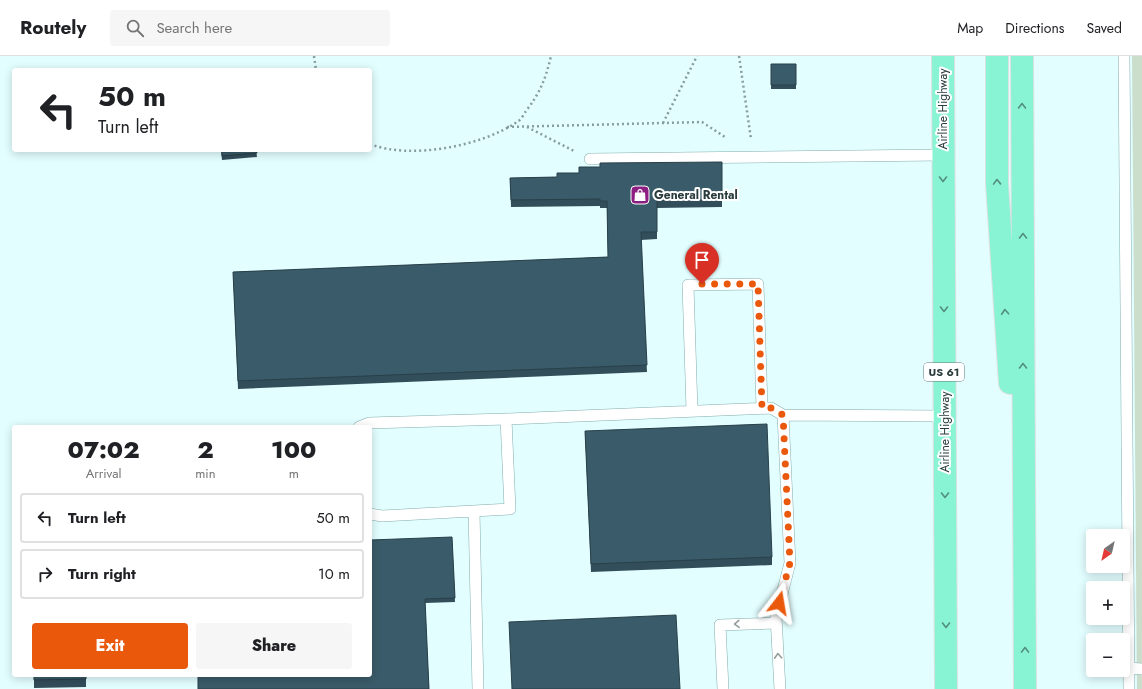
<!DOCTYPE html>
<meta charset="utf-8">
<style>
body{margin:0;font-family:Jost,sans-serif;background:#f6f6f6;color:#202124;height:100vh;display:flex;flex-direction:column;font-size:15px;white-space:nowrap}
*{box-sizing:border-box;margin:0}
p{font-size:13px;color:#757577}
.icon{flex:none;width:22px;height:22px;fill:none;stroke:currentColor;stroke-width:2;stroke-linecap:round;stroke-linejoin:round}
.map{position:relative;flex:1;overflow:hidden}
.drawer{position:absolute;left:12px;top:369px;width:360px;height:252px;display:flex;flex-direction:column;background:#fff;border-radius:4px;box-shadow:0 2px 10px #0003}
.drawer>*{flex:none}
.top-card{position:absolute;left:12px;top:12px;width:360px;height:84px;border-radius:4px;box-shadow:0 2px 10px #0003;background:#fff;color:#202124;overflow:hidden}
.needle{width:26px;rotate:214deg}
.fabs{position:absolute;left:1086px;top:473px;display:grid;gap:8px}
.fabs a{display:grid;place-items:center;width:44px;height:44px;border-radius:4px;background:#fff;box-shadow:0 2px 10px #0003;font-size:20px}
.pin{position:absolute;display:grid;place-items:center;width:34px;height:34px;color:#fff;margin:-41px -17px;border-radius:50% 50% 50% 0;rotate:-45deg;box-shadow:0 0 4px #0007}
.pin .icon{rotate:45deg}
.me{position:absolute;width:44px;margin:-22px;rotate:14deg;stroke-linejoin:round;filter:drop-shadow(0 0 3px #0008)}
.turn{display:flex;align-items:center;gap:14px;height:84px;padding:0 20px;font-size:18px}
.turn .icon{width:52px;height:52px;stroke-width:2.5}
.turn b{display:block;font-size:28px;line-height:34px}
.eta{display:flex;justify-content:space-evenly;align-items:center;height:68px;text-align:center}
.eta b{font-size:24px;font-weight:800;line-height:28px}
.cta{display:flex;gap:8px;margin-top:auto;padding:8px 20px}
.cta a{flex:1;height:46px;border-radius:4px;background:#ea580c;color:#fff;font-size:16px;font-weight:800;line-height:46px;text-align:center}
.cta a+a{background:#f6f6f6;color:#202124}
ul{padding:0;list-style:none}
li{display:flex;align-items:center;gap:12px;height:50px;margin:0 8px 6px;padding:0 12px;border:2px solid #e0e0e0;border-radius:4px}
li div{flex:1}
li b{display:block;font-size:15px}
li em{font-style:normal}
header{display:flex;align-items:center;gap:24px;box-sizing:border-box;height:56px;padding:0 20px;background:#fff;border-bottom:1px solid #e0e0e0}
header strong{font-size:19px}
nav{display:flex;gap:22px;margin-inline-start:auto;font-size:14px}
.search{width:280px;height:36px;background:#f6f6f6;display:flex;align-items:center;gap:10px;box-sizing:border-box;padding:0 14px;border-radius:4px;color:#757577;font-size:15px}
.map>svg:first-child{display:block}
.green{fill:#cbdecb}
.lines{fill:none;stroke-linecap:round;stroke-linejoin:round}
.service-casing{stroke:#82adae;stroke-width:12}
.trunk-casing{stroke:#dde0e0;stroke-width:24}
.path{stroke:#869c9d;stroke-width:2.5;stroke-dasharray:2 3;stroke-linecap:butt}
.service{stroke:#fff;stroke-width:11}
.trunk{stroke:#88f4d4;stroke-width:22}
.wall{fill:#324e5a}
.building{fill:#3a5b69;stroke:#29404a}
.oneway{stroke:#548e80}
.oneway2{stroke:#949d9d}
.route{stroke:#ea580c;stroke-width:7;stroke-dasharray:0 12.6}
.labels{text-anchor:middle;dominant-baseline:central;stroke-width:4;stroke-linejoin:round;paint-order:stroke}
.shield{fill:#fff;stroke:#697676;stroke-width:1}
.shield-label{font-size:11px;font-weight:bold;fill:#293b3b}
.street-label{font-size:12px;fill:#293b3b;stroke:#fff}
.poi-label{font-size:12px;font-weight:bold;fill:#293b3b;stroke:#fff;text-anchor:start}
</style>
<header>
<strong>Routely</strong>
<div class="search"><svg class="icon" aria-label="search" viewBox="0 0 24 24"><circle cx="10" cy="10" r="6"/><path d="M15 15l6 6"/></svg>Search here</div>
<nav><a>Map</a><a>Directions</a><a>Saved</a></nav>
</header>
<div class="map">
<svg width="1142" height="633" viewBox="0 0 1142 633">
<rect width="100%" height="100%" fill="#e3feff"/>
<!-- green -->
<path class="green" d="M 1132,0 L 1142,0 L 1142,633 L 1137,633 Z"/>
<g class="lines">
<!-- service casing -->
<g class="service-casing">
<path id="service" d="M 1124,0 L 1129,633
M 590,103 L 943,99
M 692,355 L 688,229 L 758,228 L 762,352
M 506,363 L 771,352 L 783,359
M 359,371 L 369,367 L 506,363 L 510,453 L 382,460 L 370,458
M 474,455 L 478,633
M 1129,612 L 1142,613
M 723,633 L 720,569 L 776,567
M 780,633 L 776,561 L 790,507 L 783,359 L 945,360"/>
</g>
<!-- trunk casing -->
<g class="trunk-casing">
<path id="trunk" d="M 943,0 L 946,633
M 997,0 L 997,127 L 1010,327
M 1022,0 L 1025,633"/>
</g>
<!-- path -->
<path class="path" d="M 314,0 L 316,14
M 739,0 L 751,83
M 663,67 L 697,0
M 507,71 L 702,66 L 725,81
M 527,71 L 574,95
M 370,88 C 410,104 482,90 517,66 C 521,64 524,58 526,55 C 540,37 546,22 551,0"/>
<!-- service -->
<use href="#service" class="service"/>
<!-- trunk -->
<use href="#trunk" class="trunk"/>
</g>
<!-- wall -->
<path class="wall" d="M 771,8 L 796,8 L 796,33 L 771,33 Z
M 221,94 L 256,94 L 257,101 L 222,104 Z
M 722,106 L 722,151 L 657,152 L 657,183 L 641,184 L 647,316 L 238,333 L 233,216 L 608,201 L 607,152 L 600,152 L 600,150 L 511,151 L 510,122 L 557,121 L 579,117 L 600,111 Z
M 585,375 L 772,501 L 772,509 L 591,516 Z
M 452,481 L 455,546 L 425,547 L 429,633 L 370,619 Z
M 34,619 L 86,619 L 86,631 L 34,632 Z"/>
<!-- building -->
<path class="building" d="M 771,8 L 796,8 L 796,29 L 771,29 Z
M 222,94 L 256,94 L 257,97 L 222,100 Z
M 722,106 L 722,144 L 657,144 L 657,176 L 641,176 L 647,309 L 238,325 L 233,216 L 608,201 L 607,145 L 600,145 L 600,143 L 511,144 L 510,122 L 557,121 L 557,117 L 579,117 L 579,111 L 600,111 L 600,107 Z
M 767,368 L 772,501 L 591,508 L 585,375 Z
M 452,481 L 455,542 L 425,543 L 429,633 L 198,633 L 198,619 L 370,619 L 370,484 Z
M 676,559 L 680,633 L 512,633 L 509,566 Z
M 34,619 L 86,619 L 86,623 L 34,624 Z"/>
<!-- one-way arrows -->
<defs><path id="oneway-chevron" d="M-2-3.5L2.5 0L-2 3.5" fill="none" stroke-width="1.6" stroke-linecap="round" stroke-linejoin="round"/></defs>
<g class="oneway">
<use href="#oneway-chevron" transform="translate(1022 50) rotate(-90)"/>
<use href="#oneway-chevron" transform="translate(943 123) rotate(90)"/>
<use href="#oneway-chevron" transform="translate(997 126) rotate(-92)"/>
<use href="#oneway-chevron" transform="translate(1023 180) rotate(-90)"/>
<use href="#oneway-chevron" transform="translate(944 253) rotate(90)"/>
<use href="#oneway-chevron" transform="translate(1005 256) rotate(-94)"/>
<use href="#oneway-chevron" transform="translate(1023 310) rotate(-90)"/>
<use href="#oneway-chevron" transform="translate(945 439) rotate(90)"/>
<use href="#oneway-chevron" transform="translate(946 569) rotate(90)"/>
<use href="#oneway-chevron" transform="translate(1025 594) rotate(-90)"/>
</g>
<g class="oneway2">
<use href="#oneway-chevron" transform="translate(737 568) rotate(178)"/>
<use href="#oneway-chevron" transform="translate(778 600) rotate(-93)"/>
</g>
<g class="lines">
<!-- route -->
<path class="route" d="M 702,228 L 758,228 L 762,352 L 771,352 L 783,359 L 790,507 L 779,547"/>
</g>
<!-- icons -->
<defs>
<g id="shop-square" transform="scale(1)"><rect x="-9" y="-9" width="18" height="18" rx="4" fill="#8d1f82" stroke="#fff"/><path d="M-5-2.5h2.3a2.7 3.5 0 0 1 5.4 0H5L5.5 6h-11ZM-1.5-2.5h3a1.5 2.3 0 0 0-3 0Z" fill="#fff"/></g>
</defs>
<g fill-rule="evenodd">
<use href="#shop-square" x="640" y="139"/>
</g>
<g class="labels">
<!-- shield labels -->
<rect class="shield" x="924" y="307" width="40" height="18" rx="3"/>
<g class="shield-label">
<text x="944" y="316">US 61</text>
</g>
<!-- street labels -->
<g class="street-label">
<text transform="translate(943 53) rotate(-90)">Airline Highway</text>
<text transform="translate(945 376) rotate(-90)">Airline Highway</text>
</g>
<!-- poi labels -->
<g class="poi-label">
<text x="654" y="139">General Rental</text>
</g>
</g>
</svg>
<div class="fabs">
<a><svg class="needle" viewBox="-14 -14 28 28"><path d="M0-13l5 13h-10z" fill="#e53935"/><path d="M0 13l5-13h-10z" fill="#757577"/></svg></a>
<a>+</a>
<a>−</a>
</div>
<div class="pin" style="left:702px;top:228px;background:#d93025"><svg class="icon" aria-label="arrive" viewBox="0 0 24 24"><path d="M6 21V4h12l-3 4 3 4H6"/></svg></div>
<svg class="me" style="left:779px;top:547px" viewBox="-20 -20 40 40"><path d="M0-17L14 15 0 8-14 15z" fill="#ea580c" stroke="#fff" stroke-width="4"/></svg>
<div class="top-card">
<div class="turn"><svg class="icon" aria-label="left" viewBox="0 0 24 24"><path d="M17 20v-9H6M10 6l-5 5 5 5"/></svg><div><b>50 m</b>Turn left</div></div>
</div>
<section class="drawer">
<div class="eta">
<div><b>07:02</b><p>Arrival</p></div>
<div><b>2</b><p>min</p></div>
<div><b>100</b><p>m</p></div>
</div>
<ul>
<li><svg class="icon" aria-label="left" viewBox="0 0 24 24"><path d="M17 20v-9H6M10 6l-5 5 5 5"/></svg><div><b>Turn left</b></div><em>50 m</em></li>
<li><svg class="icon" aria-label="right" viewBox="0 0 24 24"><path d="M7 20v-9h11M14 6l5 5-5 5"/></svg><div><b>Turn right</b></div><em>10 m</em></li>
</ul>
<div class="cta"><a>Exit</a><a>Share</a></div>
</section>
</div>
